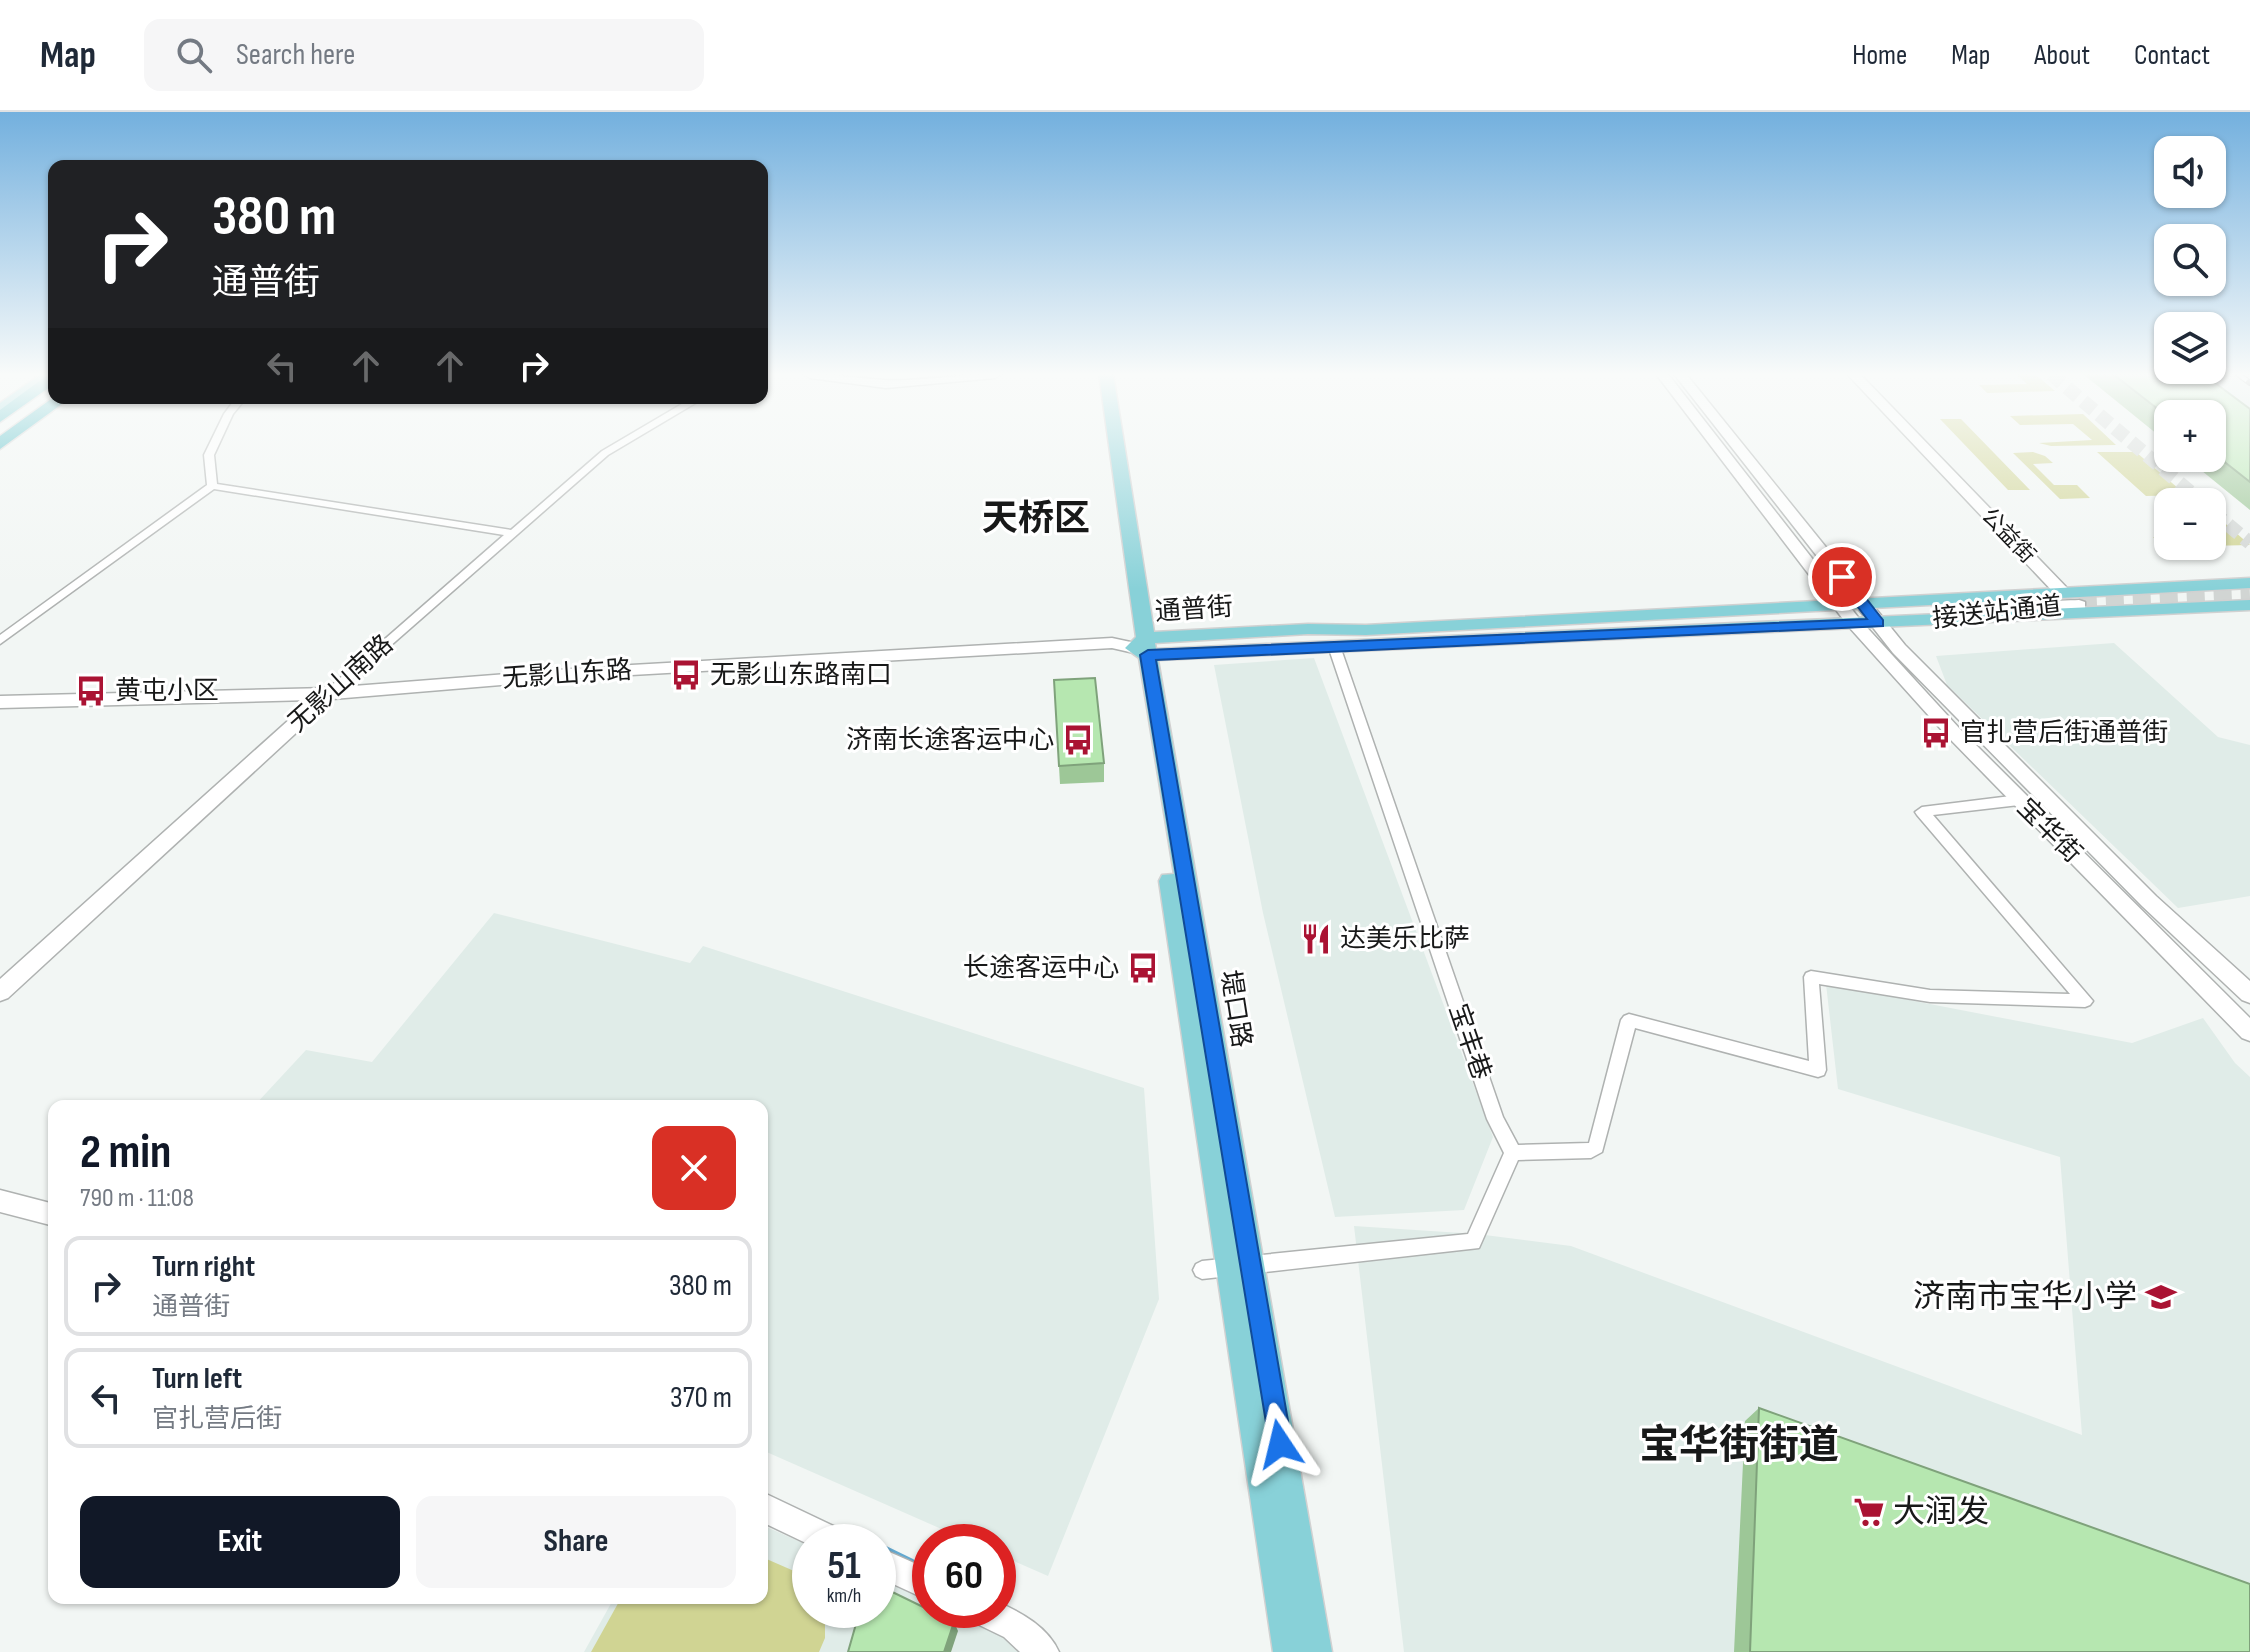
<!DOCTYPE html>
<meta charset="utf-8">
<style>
body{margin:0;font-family:"Sofia Sans Condensed","Noto Sans SC",sans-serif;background:#f6f6f7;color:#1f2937;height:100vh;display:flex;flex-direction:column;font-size:30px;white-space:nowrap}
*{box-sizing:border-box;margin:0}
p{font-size:26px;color:#747a83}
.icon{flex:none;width:44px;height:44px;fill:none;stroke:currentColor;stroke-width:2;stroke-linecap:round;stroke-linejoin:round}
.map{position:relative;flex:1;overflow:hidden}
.drawer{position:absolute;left:48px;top:988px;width:720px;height:504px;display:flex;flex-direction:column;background:#fff;border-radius:16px;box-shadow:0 2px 6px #0004}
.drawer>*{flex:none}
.hud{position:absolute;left:48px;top:48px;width:720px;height:244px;border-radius:16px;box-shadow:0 2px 6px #0004;background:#202124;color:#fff;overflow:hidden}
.fabs{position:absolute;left:2154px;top:24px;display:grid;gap:16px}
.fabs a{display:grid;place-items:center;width:72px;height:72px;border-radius:16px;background:#fff;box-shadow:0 2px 6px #0004;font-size:40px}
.speed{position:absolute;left:792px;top:1412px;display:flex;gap:16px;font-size:40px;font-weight:700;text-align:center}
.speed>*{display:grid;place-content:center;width:104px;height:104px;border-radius:50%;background:#fff;box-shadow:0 2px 6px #0004;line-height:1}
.speed small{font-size:20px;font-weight:400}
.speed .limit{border:12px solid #d22;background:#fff;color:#111}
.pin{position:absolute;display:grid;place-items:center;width:68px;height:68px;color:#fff;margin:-34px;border:4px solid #fff;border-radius:50%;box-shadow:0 2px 8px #0007}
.me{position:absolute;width:88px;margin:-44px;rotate:350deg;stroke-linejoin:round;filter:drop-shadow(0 0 6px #0008)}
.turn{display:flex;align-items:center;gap:28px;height:168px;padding:0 32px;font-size:36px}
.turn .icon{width:104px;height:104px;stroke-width:2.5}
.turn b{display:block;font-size:56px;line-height:68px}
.lanes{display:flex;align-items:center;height:76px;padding:0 32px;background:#0003;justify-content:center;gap:40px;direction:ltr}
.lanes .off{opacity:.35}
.round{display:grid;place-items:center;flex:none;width:84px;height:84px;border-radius:16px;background:#f6f6f7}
.overview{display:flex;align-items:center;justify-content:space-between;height:136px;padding:0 32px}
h1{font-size:48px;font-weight:700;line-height:60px;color:#111827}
.action{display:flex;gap:16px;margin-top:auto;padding:16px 32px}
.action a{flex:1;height:92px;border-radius:16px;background:#111827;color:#fff;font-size:32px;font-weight:700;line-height:92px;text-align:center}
.action a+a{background:#f6f6f7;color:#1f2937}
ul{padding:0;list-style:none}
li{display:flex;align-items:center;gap:24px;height:100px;margin:0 16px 12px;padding:0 16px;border:4px solid #e0e1e3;border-radius:16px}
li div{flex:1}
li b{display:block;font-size:30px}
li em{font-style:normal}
header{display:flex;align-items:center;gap:48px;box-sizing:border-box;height:112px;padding:0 40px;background:#fff;border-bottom:2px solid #e0e1e3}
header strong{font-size:38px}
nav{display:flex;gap:44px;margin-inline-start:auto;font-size:28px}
.search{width:560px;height:72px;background:#f6f6f7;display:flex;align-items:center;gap:20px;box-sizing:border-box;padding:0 28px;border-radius:16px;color:#747a83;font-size:30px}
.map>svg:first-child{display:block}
.built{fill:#e0ece8}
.green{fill:#d0d493}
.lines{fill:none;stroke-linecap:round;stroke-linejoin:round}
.stream{stroke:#64a9d0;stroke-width:7}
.secondary-tunnel-far1{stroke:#d1d5d3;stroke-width:14;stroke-dasharray:14 7;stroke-linecap:butt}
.secondary-tunnel{stroke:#d1d5d3;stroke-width:18;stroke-dasharray:18 9;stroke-linecap:butt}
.street-casing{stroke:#afb2b1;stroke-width:3}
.secondary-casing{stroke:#afb2b1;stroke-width:3}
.primary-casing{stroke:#d1d1d1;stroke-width:3}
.highway-casing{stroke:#d1d1d1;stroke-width:3}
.street{fill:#fff;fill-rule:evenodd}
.secondary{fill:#fff;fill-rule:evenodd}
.primary{fill:#88d1d8;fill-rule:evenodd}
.highway{fill:#39b3be;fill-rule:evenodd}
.rail-casing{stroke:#676969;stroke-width:6}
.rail{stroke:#fff;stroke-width:4;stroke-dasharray:11;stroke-linecap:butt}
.wall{fill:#9dc797}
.shaded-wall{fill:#7fa27b}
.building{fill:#b6e7b0;stroke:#7fa27b;stroke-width:2}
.route{fill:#1a73e8;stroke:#114b97;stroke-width:2}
.labels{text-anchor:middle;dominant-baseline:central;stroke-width:6;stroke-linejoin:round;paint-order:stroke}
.far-street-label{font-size:22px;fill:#181919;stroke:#fff}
.street-label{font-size:26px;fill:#181919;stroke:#fff}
.poi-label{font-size:26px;fill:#181919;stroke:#fff;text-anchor:start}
.near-poi-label{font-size:32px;fill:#181919;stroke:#fff;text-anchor:end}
.far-town-label{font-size:36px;font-weight:bold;fill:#181919;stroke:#fff}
.near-district-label{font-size:40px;font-weight:bold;fill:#181919;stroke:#fff}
</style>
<header>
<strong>Map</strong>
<div class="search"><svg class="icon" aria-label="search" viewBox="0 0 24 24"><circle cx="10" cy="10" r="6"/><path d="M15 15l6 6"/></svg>Search here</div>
<nav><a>Home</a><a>Map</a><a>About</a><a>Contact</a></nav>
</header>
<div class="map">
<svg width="2250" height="1540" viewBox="0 0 2250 1540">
<rect width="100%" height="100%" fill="#f2f6f4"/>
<!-- built -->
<path class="built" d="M 2158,262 L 2250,262 L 2250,332 L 2212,302 Z
M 2114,531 L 2218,625 L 2250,633 L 2250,784 L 2178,796 L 1947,573 L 1936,544 Z
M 1314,546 L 1493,1025 L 1464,1098 L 1335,1105 L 1263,801 L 1214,553 Z
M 494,801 L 690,851 L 703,834 L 1144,976 L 1159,1187 L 1048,1464 L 998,1442 L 998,1430 L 971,1430 L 762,1338 L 762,994 L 254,994 L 306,938 L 372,950 Z
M 1826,872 L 2132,931 L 2203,906 L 2235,951 L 2250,965 L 2250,1540 L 1404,1540 L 1354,1114 L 1477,1122 L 1571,1134 L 2082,1323 L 2060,1045 L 1838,977 Z
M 762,1413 L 810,1434 L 810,1498 L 878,1498 L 878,1464 L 930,1487 L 930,1498 L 955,1498 L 1009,1522 L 1022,1540 L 584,1540 L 614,1486 L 762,1486 Z"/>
<!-- green -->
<path class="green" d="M 2016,262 L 2035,262 L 2055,279 L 1987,281 L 1979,273 L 2027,272 Z
M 2083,302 L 2116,333 L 2051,334 L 2039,331 L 2092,328 L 2073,312 L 2020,313 L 2010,304 Z
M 1940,307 L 1961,307 L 2030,378 L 2008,378 Z
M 2033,340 L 2045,344 L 2053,351 L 2033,352 L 2054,373 L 2077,373 L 2090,386 L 2060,387 L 2013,341 Z
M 2097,340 L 2136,340 L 2186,383 L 2146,384 Z
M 2212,400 L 2250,433 L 2164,435 L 2153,425 L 2168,425 L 2168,434 L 2212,434 Z
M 762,1445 L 810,1466 L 810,1498 L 825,1498 L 825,1526 L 819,1540 L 591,1540 L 621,1486 L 762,1486 Z"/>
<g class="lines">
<!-- stream -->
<path class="stream" d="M 862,1426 L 871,1430
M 878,1434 L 911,1450"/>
<!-- secondary-tunnel-far1 -->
<path class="secondary-tunnel-far1" d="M 2051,262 L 2202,390
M 2212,399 L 2250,431"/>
<!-- secondary-tunnel -->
<path class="secondary-tunnel" d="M 2079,493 L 2250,485"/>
<!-- street casing -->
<g class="street-casing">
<path id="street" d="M 236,286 L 246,286 L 233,302 L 214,343 L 217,372 L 511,418 L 602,339 L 692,286 L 704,286 L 608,343 L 332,585 L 328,586 L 322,582 L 504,423 L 214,377 L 0,532 L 0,523 L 207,373 L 204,343 L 224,302 Z
M 1334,530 L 1340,534 L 1503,1005 L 1518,1033 L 1589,1031 L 1621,908 L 1624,904 L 1629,902 L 1809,949 L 1804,865 L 1806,861 L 1811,859 L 1930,878 L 2070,882 L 1917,703 L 1915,700 L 1922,695 L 2019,683 L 2024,685 L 2026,688 L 2024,691 L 2019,693 L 1933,703 L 2093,889 L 2090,893 L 2085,895 L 1930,890 L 1819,872 L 1826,958 L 1824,963 L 1818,965 L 1635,916 L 1602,1040 L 1591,1046 L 1518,1048 L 1479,1136 L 1202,1167 L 1196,1164 L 1193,1158 L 1196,1152 L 1202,1149 L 1468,1122 L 1504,1041 L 1487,1007 L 1328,534 Z"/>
</g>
<!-- secondary casing -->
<g class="secondary-casing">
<path id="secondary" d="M 804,262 C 831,262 857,266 884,268 C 923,270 962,261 1001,262 L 995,266 L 886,276 L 810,266 Z
M 1656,262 L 1668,262 L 1861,509 L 1959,616 L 2250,906 L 2250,929 L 2242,926 L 1947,624 L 1849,515 Z
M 1674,262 L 1686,262 L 1905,533 L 2156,784 L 2250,869 L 2250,891 L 2242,888 L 2142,794 L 1893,541 Z
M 1847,262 L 1860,262 L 2070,479 L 2070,485 L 2058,485 Z
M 2079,488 L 2085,490 L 2085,496 L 1963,508 L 1955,503 C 1970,490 2055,489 2079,488 Z
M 1112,526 L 1140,532 L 1142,536 L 1134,541 L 1112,536 L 596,565 L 333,587 L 8,886 L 0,889 L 0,867 L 311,588 L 0,596 L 0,584 L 328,576 L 596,555 Z
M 0,1078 L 54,1092 L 54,1114 L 0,1100 Z
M 762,1380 L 846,1420 L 851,1430 L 810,1430 L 810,1433 L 762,1410 Z
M 878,1435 L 930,1458 L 930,1489 L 878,1465 Z
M 998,1490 C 1022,1501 1048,1515 1059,1540 L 1020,1540 L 1004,1525 L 971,1509 L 967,1498 L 998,1498 Z"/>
</g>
<!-- primary casing -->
<g class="primary-casing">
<path id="primary" d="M 41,262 L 54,262 L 54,266 L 0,302 L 0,291 Z
M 1099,262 L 1113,262 L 1154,520 L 1308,512 L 1366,513 L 2250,466 L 2250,476 L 1366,523 L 1308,522 L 1155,531 L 1156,537 L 2250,488 L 2250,498 L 1158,548 L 1332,1540 L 1273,1540 L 1159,769 L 1162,763 L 1174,762 L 1139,546 L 1125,536 L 1136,525 Z"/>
</g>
<!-- highway casing -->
<g class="highway-casing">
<path id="highway" d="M 49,262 L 54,262 L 54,272 L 0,310 L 0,298 Z
M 54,285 L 70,286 L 0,337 L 0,324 Z"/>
</g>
<!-- street -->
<use href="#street" class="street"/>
<!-- secondary -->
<use href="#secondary" class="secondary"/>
<!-- primary -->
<use href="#primary" class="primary"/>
<!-- highway -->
<use href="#highway" class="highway"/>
<!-- rail casing -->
<g class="rail-casing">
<path id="rail" d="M 2238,262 L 2250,271"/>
</g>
<!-- rail -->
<use href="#rail" class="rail"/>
</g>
<!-- wall -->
<path class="wall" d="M 2083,262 L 2203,262 L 2250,297 L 2250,398 L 2186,346 L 2212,346 L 2212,302 L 2168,302 L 2168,331 Z
M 1054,568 L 1104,651 L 1104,670 L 1060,672 Z
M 1759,1296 L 2250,1540 L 1734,1540 L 1745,1309 Z"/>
<!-- shaded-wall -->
<path class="shaded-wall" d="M 954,1510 L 958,1519 L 951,1540 L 944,1540 Z"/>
<!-- building -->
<path class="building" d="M 2113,262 L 2203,262 L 2250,297 L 2250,370 L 2212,340 L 2212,302 L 2168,302 L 2168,305 Z
M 1095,566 L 1104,651 L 1059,654 L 1054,568 Z
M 1759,1296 L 2250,1472 L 2250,1540 L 1750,1540 Z
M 878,1473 L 954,1510 L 944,1540 L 848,1540 L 860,1498 L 878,1498 Z"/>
<!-- sky -->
<linearGradient id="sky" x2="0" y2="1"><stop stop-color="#73b0de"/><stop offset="0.55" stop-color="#f9fbfa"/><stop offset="1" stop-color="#f9fbfa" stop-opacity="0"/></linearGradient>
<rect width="2250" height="477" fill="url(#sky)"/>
<!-- route -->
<path class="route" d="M 1842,461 L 1847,462 L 1883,508 L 1883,514 L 1156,548 L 1292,1332 L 1289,1341 L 1280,1345 L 1271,1341 L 1140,543 L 1148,538 L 1867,507 L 1835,465 Z"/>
<!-- icons -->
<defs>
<g id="bus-bare" transform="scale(2.4)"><path d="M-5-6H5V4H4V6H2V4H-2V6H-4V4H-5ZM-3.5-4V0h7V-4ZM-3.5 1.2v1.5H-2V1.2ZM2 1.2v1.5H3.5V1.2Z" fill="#aa1333" stroke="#fff" stroke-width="2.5" paint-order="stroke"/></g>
<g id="restaurant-bare" transform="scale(2.4)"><path d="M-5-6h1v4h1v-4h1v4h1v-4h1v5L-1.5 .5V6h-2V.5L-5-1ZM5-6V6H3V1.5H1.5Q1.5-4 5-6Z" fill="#aa1333" stroke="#fff" stroke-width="2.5" paint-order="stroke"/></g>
<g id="school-bare" transform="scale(2.4)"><path d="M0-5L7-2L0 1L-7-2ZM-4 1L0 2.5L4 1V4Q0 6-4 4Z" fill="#aa1333" stroke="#fff" stroke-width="2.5" paint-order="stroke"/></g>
<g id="supermarket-bare" transform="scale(2.4)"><path d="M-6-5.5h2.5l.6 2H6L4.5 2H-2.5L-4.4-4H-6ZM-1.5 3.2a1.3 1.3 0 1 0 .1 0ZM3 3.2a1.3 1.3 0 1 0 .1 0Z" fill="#aa1333" stroke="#fff" stroke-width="2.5" paint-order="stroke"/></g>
</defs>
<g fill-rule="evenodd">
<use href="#bus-bare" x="686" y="563"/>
<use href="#bus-bare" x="91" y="579"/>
<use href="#bus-bare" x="1936" y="621"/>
<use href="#bus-bare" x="1078" y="628"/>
<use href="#restaurant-bare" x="1316" y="827"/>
<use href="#bus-bare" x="1143" y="856"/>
<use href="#school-bare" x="2161" y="1185"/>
<use href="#supermarket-bare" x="1869" y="1400"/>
</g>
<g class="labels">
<!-- far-street labels -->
<g class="far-street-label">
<text transform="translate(2008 424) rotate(46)">公益街</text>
</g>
<!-- street labels -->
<g class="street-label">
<text transform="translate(1194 498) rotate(-4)">通普街</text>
<text transform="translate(1997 501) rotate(-6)">接送站通道</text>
<text transform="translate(567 563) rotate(-4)">无影山东路</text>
<text transform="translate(341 572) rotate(-42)">无影山南路</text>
<text transform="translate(2049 719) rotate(45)">宝华街</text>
<text transform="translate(1235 897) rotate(81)">堤口路</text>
<text transform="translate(1469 930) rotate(71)">宝丰巷</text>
</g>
<!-- poi labels -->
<g class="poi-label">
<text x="710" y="563">无影山东路南口</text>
<text x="115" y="579">黄屯小区</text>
<text x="1960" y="621">官扎营后街通普街</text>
<text x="1054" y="628" text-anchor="end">济南长途客运中心</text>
<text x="1340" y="827">达美乐比萨</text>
<text x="1119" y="856" text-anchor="end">长途客运中心</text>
</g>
<!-- near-poi labels -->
<g class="near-poi-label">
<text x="2137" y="1185">济南市宝华小学</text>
<text x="1893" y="1400" text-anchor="start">大润发</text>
</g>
<!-- far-town labels -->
<g class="far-town-label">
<text x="1036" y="407">天桥区</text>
</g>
<!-- near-district labels -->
<g class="near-district-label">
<text x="1739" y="1334">宝华街街道</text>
</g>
</g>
</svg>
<div class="fabs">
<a><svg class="icon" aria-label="sound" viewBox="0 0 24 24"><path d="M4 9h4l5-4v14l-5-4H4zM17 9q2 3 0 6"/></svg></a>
<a><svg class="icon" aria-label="search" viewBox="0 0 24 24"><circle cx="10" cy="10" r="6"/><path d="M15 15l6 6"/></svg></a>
<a><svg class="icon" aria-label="layers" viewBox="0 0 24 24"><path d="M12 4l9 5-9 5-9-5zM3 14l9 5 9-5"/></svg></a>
<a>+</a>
<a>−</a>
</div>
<div class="speed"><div>51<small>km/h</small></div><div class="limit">60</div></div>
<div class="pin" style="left:1842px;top:465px;background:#d93025"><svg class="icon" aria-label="arrive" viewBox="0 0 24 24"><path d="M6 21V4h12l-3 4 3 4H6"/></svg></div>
<svg class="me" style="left:1280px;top:1332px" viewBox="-20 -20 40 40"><path d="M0-17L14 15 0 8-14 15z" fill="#1a73e8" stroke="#fff" stroke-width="4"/></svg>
<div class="hud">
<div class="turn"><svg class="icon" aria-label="right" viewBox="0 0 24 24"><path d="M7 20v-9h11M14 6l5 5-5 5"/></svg><div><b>380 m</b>通普街</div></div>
<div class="lanes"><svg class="icon off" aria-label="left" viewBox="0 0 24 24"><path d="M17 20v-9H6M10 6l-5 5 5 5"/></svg><svg class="icon off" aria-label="ahead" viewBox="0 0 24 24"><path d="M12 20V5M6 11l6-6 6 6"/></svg><svg class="icon off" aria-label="ahead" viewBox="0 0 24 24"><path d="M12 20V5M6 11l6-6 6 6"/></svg><svg class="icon" aria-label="right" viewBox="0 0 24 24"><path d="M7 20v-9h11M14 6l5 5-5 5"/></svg></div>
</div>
<section class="drawer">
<div class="overview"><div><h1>2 min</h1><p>790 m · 11:08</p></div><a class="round" style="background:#d93025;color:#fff"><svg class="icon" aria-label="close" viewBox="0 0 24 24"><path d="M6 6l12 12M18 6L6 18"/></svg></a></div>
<ul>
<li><svg class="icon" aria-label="right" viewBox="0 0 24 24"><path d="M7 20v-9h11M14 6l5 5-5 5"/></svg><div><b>Turn right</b><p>通普街</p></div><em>380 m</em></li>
<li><svg class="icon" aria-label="left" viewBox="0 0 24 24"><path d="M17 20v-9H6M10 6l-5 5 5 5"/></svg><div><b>Turn left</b><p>官扎营后街</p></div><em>370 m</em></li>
</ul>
<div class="action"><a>Exit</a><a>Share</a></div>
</section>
</div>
